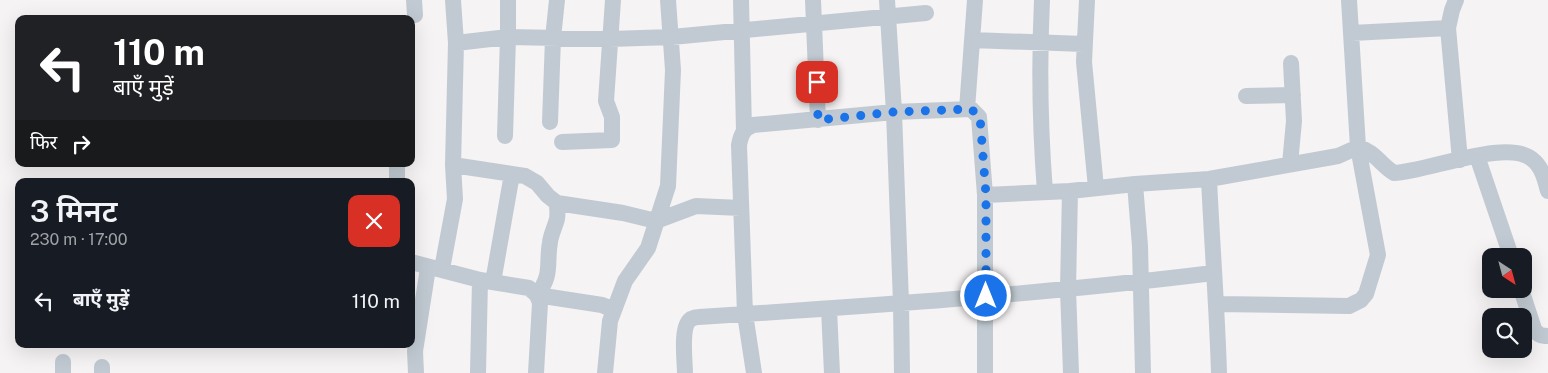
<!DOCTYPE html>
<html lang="hi">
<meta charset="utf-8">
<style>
body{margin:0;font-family:"Public Sans","Noto Sans Devanagari",sans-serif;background:#242831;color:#f1f3f6;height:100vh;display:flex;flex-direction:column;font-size:19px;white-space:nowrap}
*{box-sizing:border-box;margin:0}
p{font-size:16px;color:#9ea1a6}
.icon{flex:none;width:28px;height:28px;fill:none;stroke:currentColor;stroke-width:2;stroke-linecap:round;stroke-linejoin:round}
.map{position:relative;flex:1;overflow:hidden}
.side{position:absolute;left:15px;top:178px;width:400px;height:170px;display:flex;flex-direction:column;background:#171b24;border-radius:10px;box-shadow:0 5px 20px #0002}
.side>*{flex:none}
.banner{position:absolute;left:15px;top:15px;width:400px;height:152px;border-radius:10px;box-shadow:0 5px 20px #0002;background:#202124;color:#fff;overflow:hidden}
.needle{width:32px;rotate:144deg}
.fabs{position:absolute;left:1482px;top:248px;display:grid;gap:10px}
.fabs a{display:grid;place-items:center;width:50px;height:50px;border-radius:10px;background:#171b24;box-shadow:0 5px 20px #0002;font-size:25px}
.pin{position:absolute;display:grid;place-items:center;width:42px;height:42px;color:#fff;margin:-21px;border-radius:10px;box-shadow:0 2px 8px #0006}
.me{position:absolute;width:55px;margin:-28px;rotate:0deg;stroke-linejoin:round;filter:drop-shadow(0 0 4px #0008)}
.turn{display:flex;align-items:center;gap:18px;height:105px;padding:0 15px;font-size:22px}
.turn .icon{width:65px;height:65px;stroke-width:2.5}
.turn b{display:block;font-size:35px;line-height:42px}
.then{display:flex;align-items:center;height:48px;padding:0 15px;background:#0003;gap:10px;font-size:19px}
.round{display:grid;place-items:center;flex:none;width:52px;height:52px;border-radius:10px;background:#242831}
.summary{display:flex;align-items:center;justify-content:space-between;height:85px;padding:0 15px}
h1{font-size:30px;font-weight:600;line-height:38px}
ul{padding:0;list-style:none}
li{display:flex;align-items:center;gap:15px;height:75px;padding:0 15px}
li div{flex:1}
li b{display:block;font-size:19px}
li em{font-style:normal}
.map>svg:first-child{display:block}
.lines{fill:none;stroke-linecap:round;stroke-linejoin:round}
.minor{stroke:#c1cad2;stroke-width:16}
.route{stroke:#1a73e8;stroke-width:9;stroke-dasharray:0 16.2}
</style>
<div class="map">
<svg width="1548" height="373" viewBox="0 0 1548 373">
<rect width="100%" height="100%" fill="#f5f3f3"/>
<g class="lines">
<!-- minor -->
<path class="minor" d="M 414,0 L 415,15
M 741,0 L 744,130
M 813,0 L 818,120
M 887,0 L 894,112 L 901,303 L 902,373
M 1042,0 C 1039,64 1040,128 1045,192
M 1087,0 L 1084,62 L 1096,188
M 1456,0 L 1452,10 L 1448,28 L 1460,160
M 1352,33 L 1448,28
M 972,40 L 1084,44
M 456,43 L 508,37 L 610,39 L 672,37 L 926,13
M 1246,96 L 1293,95
M 967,109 L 975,0
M 550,122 L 553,38 L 557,0
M 505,136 L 508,37 L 508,0
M 562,142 L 612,140 L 612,117 L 606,101 L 613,0
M 1477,156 L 1511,256
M 397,164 L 397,181
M 1290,164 L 1294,121 L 1291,63
M 453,165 L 525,176 L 537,183 L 548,196 L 557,203 L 623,213 L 656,221 L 696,206 L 741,208
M 1209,179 C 1212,244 1217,308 1219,373
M 1135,184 L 1140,246 L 1143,373
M 985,195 L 1070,191
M 411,262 L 480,280 L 529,288 L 537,295 L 540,303 L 536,373
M 442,269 L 455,199 L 453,165 L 456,43 L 453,0
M 493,282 L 512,174
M 1521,289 L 1534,329 C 1538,335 1541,336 1548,336
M 537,295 C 553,274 546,265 550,242 C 551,234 555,227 557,219 C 558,214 557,208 557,203
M 537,295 L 602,305 L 614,310
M 1217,304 L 1349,306 L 1361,300 L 1366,294 L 1378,255 L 1358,147 C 1374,151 1381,165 1394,173 C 1427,172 1509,137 1533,160 C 1542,167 1545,180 1548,191
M 829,309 L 832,373
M 63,362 L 63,373
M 102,373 L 102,367
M 416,373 L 415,351 L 428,268
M 478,373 L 480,280
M 605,373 L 610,321 L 625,281 L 648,248 L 668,186 L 673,70 L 668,0
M 685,373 C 685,361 680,326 691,319 C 693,318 696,317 699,317 C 871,306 1043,294 1213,273
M 754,373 L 745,314 L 739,145 C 741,135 743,129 753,125 L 894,112 L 971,109 L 979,117 L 985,195 L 985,373
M 1071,373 L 1068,289 L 1070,191 L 1135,184 L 1209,179 L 1338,156 L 1358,147 L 1349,0"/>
</g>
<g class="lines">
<!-- route -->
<path class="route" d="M 817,82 L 818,120 L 894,112 L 971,109 L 980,117 L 986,195 L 986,296"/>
</g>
</svg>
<div class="fabs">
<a><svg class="needle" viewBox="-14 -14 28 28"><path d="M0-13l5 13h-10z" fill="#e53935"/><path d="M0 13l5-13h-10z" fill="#9ea1a6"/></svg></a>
<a><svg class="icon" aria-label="search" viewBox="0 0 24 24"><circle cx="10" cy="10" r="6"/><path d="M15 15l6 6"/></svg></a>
</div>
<div class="pin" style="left:817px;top:82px;background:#d93025"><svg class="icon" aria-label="arrive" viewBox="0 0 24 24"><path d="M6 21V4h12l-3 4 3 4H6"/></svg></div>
<svg class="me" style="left:986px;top:296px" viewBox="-20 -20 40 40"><circle r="17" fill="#1a73e8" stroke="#fff" stroke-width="3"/><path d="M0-11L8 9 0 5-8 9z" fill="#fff"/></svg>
<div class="banner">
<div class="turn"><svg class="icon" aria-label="left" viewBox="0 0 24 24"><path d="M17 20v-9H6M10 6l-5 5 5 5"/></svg><div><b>110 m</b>बाएँ मुड़ें</div></div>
<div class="then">फिर<svg class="icon" aria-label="right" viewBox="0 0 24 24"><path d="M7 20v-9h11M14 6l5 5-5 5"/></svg></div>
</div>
<section class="side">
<div class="summary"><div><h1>3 मिनट</h1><p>230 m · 17:00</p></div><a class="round" style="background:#d93025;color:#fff"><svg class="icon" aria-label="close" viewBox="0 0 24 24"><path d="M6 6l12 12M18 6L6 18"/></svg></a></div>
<ul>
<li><svg class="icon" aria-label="left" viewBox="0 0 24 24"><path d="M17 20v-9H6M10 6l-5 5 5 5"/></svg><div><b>बाएँ मुड़ें</b></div><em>110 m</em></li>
</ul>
</section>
</div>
